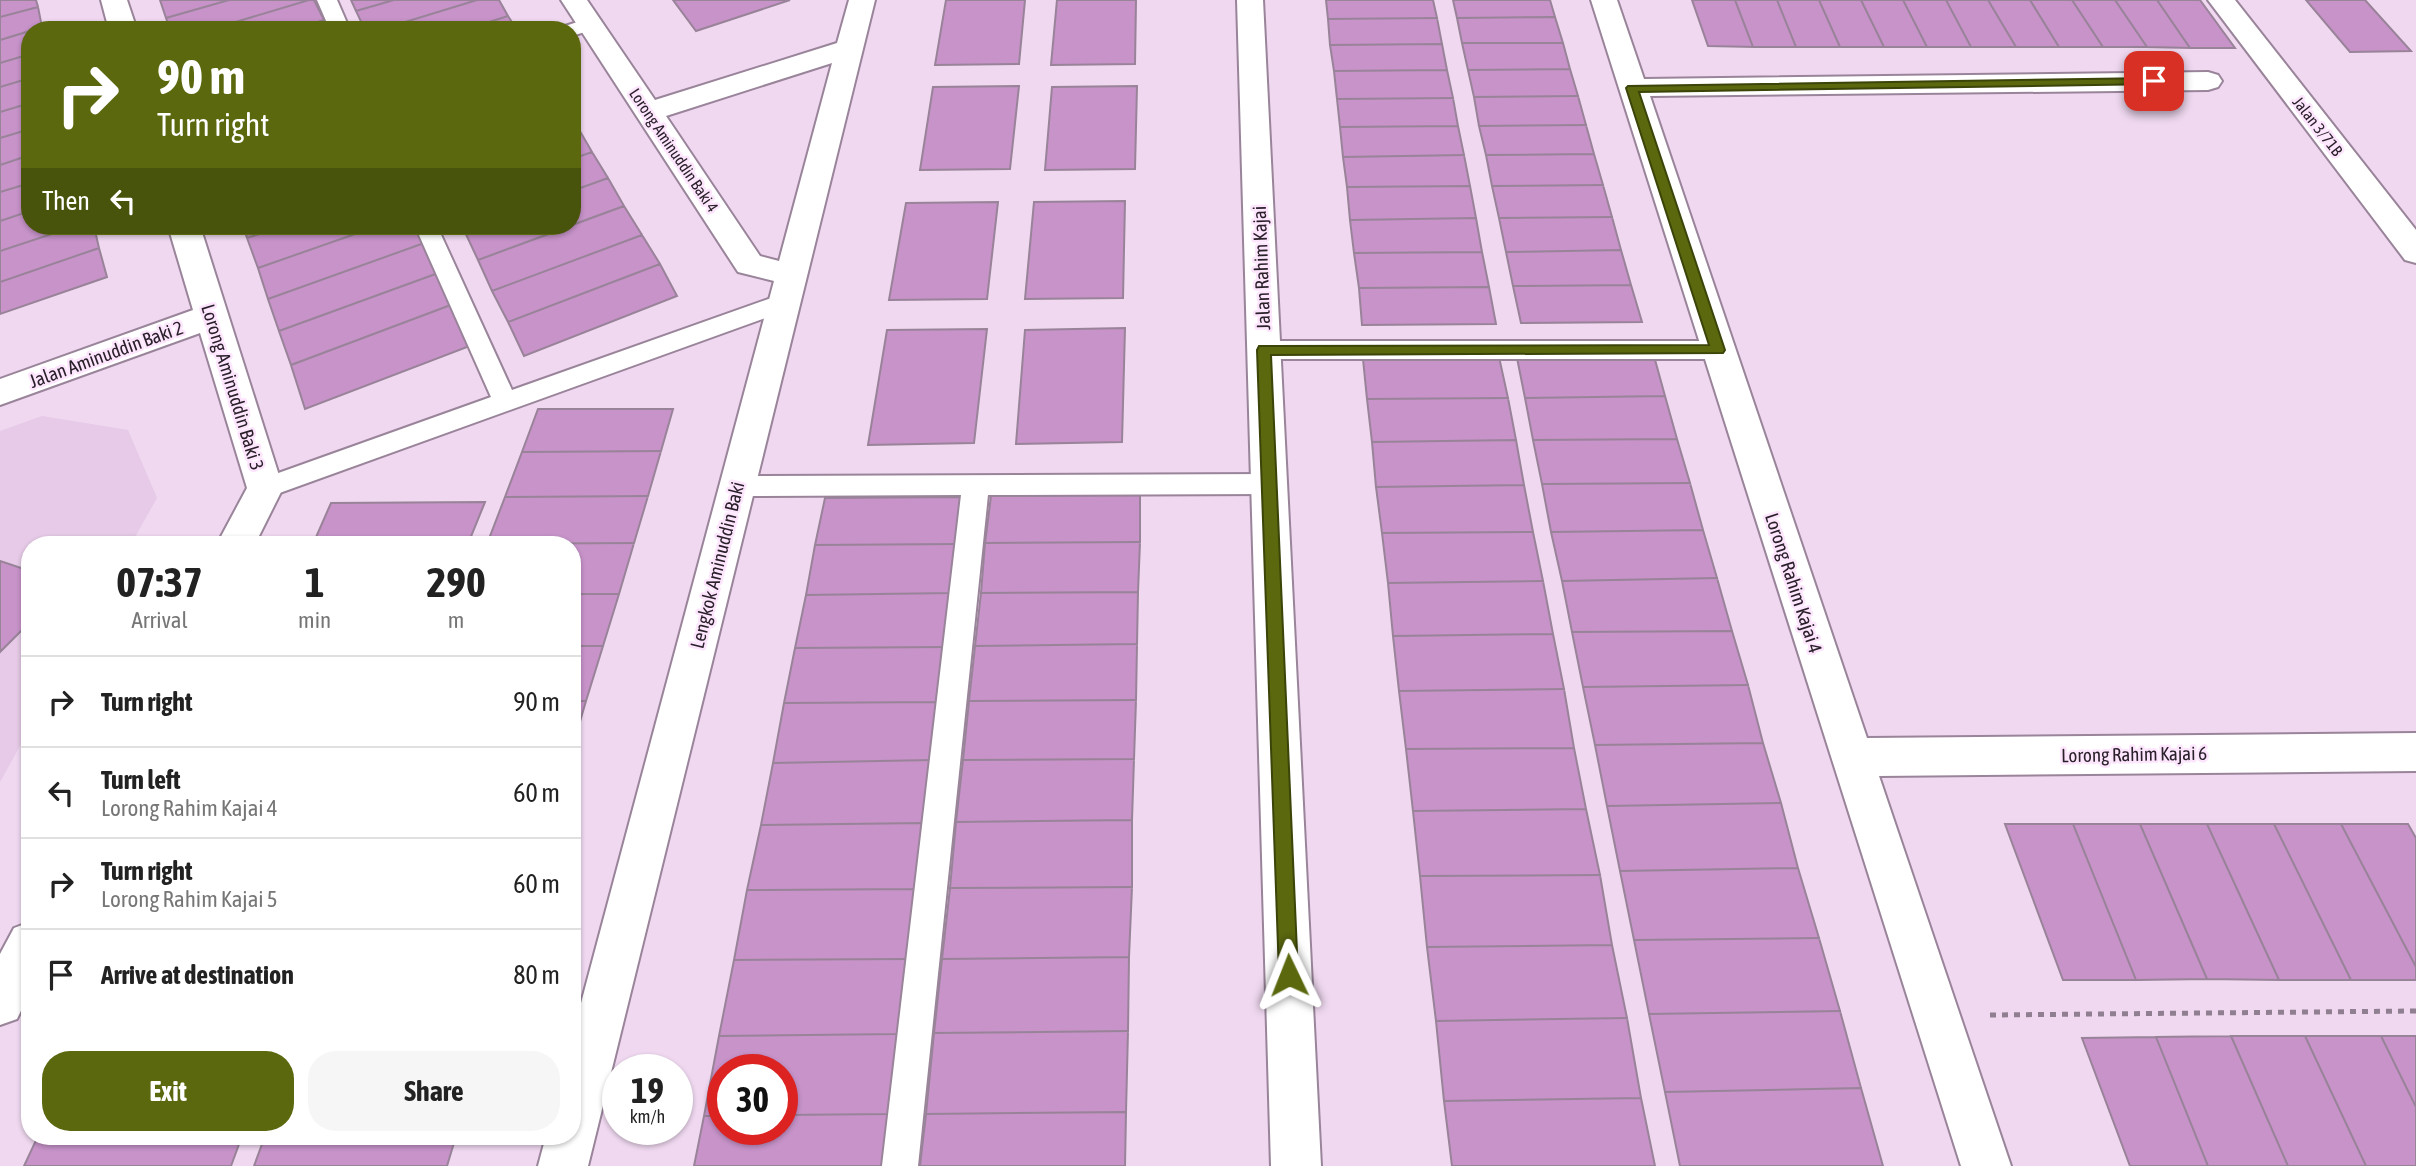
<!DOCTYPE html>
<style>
body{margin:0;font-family:"Asap Condensed",sans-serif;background:#f6f6f6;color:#222;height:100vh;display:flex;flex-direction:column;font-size:26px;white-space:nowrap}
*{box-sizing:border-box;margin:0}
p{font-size:23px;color:#767676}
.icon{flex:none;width:38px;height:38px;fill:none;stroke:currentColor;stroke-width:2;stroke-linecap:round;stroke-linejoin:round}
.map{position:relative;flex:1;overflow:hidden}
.details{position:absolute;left:21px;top:536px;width:560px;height:609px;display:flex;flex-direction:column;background:#fff;border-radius:28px;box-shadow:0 2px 5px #0004}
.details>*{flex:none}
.guide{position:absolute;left:21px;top:21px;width:560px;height:214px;border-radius:28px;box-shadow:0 2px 5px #0004;background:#5b680e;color:#fff;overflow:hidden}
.speed{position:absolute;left:602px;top:1054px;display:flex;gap:14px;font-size:35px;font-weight:700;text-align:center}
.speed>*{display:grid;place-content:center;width:91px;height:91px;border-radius:50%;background:#fff;box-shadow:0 2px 5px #0004;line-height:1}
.speed small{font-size:18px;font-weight:400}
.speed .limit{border:10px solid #d22;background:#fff;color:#111}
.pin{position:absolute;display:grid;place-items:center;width:60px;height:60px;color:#fff;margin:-30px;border-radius:14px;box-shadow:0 4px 10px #0006}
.me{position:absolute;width:77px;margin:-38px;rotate:358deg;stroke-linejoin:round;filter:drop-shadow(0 0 5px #0008)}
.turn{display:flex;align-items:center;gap:24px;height:147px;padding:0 21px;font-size:32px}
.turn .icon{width:91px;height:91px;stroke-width:2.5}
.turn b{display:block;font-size:49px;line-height:60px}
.then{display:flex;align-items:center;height:66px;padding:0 21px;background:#0003;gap:14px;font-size:26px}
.eta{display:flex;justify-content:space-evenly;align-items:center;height:119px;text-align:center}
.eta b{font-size:42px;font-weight:700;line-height:49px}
.primary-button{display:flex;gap:14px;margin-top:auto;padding:14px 21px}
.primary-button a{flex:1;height:80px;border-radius:28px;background:#5b680e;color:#fff;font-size:28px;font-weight:700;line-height:80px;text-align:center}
.primary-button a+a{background:#f6f6f6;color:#222}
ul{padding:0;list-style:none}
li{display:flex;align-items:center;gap:21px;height:91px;padding:0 21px;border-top:2px solid #e0e0e0}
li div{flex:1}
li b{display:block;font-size:26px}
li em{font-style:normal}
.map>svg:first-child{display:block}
.built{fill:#e6cae7}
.building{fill:#c793c9;stroke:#998399;stroke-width:2}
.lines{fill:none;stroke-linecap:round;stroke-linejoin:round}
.service-casing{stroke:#99849a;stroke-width:4}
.minor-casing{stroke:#99849a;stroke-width:4}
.path{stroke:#907f90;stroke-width:5;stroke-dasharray:6 6;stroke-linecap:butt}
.service{fill:#fff;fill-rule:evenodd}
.minor{fill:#fff;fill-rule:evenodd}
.route{fill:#5b680e;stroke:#3b4409;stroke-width:2}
.labels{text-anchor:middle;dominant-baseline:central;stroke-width:5;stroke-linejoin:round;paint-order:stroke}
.far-street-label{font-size:16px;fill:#292029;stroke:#fde5fd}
.street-label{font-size:19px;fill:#292029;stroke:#fde5fd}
</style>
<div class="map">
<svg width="2416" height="1166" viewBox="0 0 2416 1166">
<rect width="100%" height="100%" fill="#efd8f0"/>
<!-- built -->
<path class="built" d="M 42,416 L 128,430 L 157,498 L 131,544 L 30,544 L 30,728 L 0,782 L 0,431 Z"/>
<!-- building -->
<path class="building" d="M 0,0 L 36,0 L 38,7 L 0,17 Z
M 160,0 L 229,0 L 166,18 Z
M 229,0 L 309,0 L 209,30 L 170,30 L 166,18 Z
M 309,0 L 314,0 L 324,20 L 292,30 L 209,30 Z
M 351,0 L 394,0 L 356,11 Z
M 394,0 L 477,0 L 379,30 L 365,30 L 356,11 Z
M 477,0 L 499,0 L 508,16 L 464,30 L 379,30 Z
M 673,0 L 790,0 L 696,31 Z
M 946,0 L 1025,0 L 1019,64 L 935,65 Z
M 1057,0 L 1136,0 L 1135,64 L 1051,65 Z
M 1326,0 L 1433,0 L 1437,18 L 1328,19 Z
M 1453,0 L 1550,0 L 1555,17 L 1457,18 Z
M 1692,0 L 1735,0 L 1753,47 L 1708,46 Z
M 1735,0 L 1777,0 L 1796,47 L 1753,47 Z
M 1777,0 L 1819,0 L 1840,47 L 1796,47 Z
M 1819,0 L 1861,0 L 1884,47 L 1840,47 Z
M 1861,0 L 1903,0 L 1927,47 L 1884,47 Z
M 1903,0 L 1946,0 L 1971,47 L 1927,47 Z
M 1946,0 L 1988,0 L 2016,47 L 1971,47 Z
M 1988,0 L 2030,0 L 2059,47 L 2016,47 Z
M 2030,0 L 2072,0 L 2103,47 L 2059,47 Z
M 2072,0 L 2115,0 L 2147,47 L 2103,47 Z
M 2115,0 L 2157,0 L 2190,48 L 2147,47 Z
M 2157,0 L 2200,0 L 2235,48 L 2190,48 Z
M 2306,0 L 2365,0 L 2411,51 L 2350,52 Z
M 38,7 L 42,27 L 0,40 L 0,17 Z
M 508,16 L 517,30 L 464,30 Z
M 1555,17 L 1563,43 L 1462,43 L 1457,18 Z
M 1437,18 L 1442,44 L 1330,45 L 1328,19 Z
M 324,20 L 328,30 L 292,30 Z
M 30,31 L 30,54 L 0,63 L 0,40 Z
M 1462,43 L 1563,43 L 1570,69 L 1468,70 Z
M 1442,44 L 1447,70 L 1334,71 L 1330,45 Z
M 30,54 L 30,78 L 0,87 L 0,63 Z
M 1570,69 L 1578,96 L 1474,97 L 1468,70 Z
M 1447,70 L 1453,98 L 1337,99 L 1334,71 Z
M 30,78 L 30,103 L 0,112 L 0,87 Z
M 1019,86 L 1010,169 L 920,170 L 933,87 Z
M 1137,86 L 1135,169 L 1045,170 L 1052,87 Z
M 1578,96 L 1586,125 L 1479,126 L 1474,97 Z
M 1453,98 L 1458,126 L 1340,127 L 1337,99 Z
M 30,103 L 30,129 L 0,138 L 0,112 Z
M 1586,125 L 1594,154 L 1486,155 L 1479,126 Z
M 577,126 L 592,152 L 572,159 L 572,128 Z
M 1458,126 L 1464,155 L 1343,157 L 1340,127 Z
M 30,129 L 30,155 L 0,165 L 0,138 Z
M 592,152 L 608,178 L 572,191 L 572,159 Z
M 1594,154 L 1603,185 L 1492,186 L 1486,155 Z
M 30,155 L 30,183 L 0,192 L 0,165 Z
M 1464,155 L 1470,186 L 1347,187 L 1343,157 Z
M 608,178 L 624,206 L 572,225 L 572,191 Z
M 30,183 L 30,211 L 0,221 L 0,192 Z
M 1603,185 L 1612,217 L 1499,218 L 1492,186 Z
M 1470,186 L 1476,218 L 1350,220 L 1347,187 Z
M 1125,201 L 1123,298 L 1025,299 L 1034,202 Z
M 998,202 L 987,299 L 889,300 L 906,203 Z
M 624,206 L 642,235 L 492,291 L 478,260 Z
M 30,211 L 30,226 L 76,226 L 0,251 L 0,221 Z
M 1612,217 L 1621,250 L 1506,252 L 1499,218 Z
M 1476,218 L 1482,252 L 1354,253 L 1350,220 Z
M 76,226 L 94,226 L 99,248 L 0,282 L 0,251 Z
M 243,226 L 284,226 L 247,238 Z
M 284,226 L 378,226 L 258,268 L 247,238 Z
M 378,226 L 420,226 L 427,242 L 268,299 L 258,268 Z
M 476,226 L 571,226 L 478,260 L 464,230 Z
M 642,235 L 660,264 L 508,322 L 492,291 Z
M 427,242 L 441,272 L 279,331 L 268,299 Z
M 99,248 L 107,277 L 0,314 L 0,282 Z
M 1621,250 L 1631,285 L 1513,286 L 1506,252 Z
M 1482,252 L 1489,287 L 1359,288 L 1354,253 Z
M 660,264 L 677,296 L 524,356 L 508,322 Z
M 441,272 L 456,303 L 291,365 L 279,331 Z
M 1631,285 L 1642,322 L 1521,323 L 1513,286 Z
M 1489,287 L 1496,324 L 1362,325 L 1359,288 Z
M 456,303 L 475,344 L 305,409 L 291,365 Z
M 1125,328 L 1122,442 L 1016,444 L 1025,330 Z
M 987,329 L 974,443 L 868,445 L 887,330 Z
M 1654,356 L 1665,396 L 1525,398 L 1517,358 Z
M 1499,357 L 1508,398 L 1367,399 L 1363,359 Z
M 1665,396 L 1677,439 L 1533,440 L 1525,398 Z
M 1508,398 L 1516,440 L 1372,442 L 1367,399 Z
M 538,409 L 673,409 L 661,451 L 522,452 Z
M 1677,439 L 1690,483 L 1542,484 L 1533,440 Z
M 1516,440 L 1524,485 L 1376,487 L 1372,442 Z
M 661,451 L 648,496 L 505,497 L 522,452 Z
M 1690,483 L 1703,530 L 1551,532 L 1542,484 Z
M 1524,485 L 1533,532 L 1382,533 L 1376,487 Z
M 1140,495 L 1140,542 L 985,543 L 991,496 Z
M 648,496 L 634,543 L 487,544 L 505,497 Z
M 963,497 L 957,544 L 815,545 L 825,498 Z
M 485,502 L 468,544 L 313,544 L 331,503 Z
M 1703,530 L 1717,578 L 1562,581 L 1551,532 Z
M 1533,532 L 1543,581 L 1388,583 L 1382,533 Z
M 1140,542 L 1138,592 L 981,593 L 985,543 Z
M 634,543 L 619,594 L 572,594 L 572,544 L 487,544 Z
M 957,544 L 951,593 L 806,595 L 815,545 Z
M 0,561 L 30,571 L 30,622 L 0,652 Z
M 1717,578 L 1732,631 L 1572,632 L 1562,581 Z
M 1543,581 L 1553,634 L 1393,636 L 1388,583 Z
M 1138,592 L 1137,644 L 975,646 L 981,593 Z
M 951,593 L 945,647 L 795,648 L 806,595 Z
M 572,594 L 619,594 L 603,646 L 572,646 Z
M 1732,631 L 1748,685 L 1583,687 L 1572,632 Z
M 1553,634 L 1564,689 L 1399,691 L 1393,636 Z
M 1137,644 L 1136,700 L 969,701 L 975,646 Z
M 572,646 L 603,646 L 586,701 L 572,701 Z
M 945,647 L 938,702 L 784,703 L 795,648 Z
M 1748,685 L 1763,743 L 1595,745 L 1583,687 Z
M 1564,689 L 1574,748 L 1406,749 L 1399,691 Z
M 1136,700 L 1134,759 L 963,760 L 969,701 Z
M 572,701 L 586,701 L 572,749 Z
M 938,702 L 932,760 L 773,763 L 784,703 Z
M 1763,743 L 1781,803 L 1607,806 L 1595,745 Z
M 1574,748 L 1586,809 L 1413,811 L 1406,749 Z
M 1134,759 L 1132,820 L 956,822 L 963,760 Z
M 932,760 L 924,823 L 761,825 L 773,763 Z
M 1781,803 L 1798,868 L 1620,871 L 1607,806 Z
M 1586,809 L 1600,875 L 1420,876 L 1413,811 Z
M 1132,820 L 1132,887 L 950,888 L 956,822 Z
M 924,823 L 915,889 L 747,890 L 761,825 Z
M 2005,824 L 2073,824 L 2136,980 L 2063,980 Z
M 2073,824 L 2140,824 L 2207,979 L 2136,980 Z
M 2140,824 L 2207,824 L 2279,980 L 2207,979 Z
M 2207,824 L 2274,824 L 2351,980 L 2279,980 Z
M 2274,824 L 2341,824 L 2416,967 L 2416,980 L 2351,980 Z
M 2341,824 L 2408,824 L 2416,838 L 2416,967 Z
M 1798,868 L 1819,938 L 1634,940 L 1620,871 Z
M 1600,875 L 1612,945 L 1427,947 L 1420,876 Z
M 1132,887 L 1129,957 L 942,959 L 950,888 Z
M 915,889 L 908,959 L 734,960 L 747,890 Z
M 1819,938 L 1840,1011 L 1649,1014 L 1634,940 Z
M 1612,945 L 1627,1018 L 1436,1021 L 1427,947 Z
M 1129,957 L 1128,1031 L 934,1033 L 942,959 Z
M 908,959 L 898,1034 L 719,1036 L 734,960 Z
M 1840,1011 L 1861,1088 L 1665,1092 L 1649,1014 Z
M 1627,1018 L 1641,1098 L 1444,1101 L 1436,1021 Z
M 1128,1031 L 1126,1112 L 926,1114 L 934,1033 Z
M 898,1034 L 888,1114 L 782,1115 L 782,1069 L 723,1069 L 723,1116 L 704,1116 L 719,1036 Z
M 2231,1036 L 2288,1166 L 2208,1166 L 2156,1037 Z
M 2231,1036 L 2305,1036 L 2366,1166 L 2288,1166 Z
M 2305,1036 L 2381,1036 L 2416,1107 L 2416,1166 L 2366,1166 Z
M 2381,1036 L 2416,1036 L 2416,1107 Z
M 2156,1037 L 2208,1166 L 2130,1166 L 2082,1038 Z
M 1861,1088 L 1883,1166 L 1680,1166 L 1665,1092 Z
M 1641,1098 L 1655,1166 L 1452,1166 L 1444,1101 Z
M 1126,1112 L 1125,1166 L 920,1166 L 926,1114 Z
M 888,1114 L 882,1166 L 694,1166 L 704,1116 L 723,1116 L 723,1129 L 782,1129 L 782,1115 Z
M 38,1136 L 242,1136 L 231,1166 L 24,1166 Z
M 265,1136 L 456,1136 L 447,1166 L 254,1166 Z"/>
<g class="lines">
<!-- service casing -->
<g class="service-casing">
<path id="service" d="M 317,0 L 337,0 L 350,30 L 330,30 Z
M 590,18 L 597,20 L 600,24 L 597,28 L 572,36 L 572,30 L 562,30 L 565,26 Z
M 415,226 L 437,226 L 512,390 L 777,296 L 785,294 L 793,296 L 797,302 L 793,308 L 274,495 L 265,498 L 256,495 L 252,488 L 256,481 L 491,397 Z
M 1264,341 L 1718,341 L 1727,344 L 1730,350 L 1727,356 L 1718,359 L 1264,359 L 1255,356 L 1252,350 L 1255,344 Z
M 1270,474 L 1279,477 L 1283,484 L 1279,491 L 1270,494 L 988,495 L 918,1166 L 882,1166 L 961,495 L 738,496 L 729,493 L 725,486 L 729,479 L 738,476 Z"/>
</g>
<!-- minor casing -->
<g class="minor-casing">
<path id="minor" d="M 101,0 L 127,0 L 137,30 L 109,30 Z
M 561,0 L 587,0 L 655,100 L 837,43 L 849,0 L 875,0 L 588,1166 L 538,1166 L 546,1136 L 572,1136 L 572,1037 L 774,281 L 738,272 ZM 832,63 L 779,261 L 760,256 L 666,116 Z
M 1237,0 L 1263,0 L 1321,1166 L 1271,1166 Z
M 1591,0 L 1617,0 L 1644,79 L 2208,72 L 2218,75 L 2222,81 L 2218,87 L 2208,90 L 1650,96 L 1867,738 L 2416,733 L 2416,771 L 1879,776 L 2011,1166 L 1961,1166 Z
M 2208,0 L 2235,0 L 2416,230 L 2416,263 L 2405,260 Z
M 168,226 L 200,226 L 283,488 L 255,544 L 217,544 L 247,488 L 200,333 L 0,405 L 0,379 L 193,310 Z
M 30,922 L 30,992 L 17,1019 L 0,1025 L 0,954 L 14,928 Z"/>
</g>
<!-- path -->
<path class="path" d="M 1990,1015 L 2416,1011"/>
<!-- service -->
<use href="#service" class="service"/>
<!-- minor -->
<use href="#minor" class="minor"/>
</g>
<!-- route -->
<path class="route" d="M 2154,78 L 2158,79 L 2158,84 L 1639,92 L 1725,350 L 1723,353 L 1271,355 L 1298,975 L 1295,982 L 1289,984 L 1282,982 L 1279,975 L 1257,350 L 1259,346 L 1709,345 L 1626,88 L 1628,86 Z"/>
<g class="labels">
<!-- far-street labels -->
<g class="far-street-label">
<text transform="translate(2318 126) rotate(52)">Jalan 3/71B</text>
<text transform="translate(674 150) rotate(56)">Lorong Aminuddin Baki 4</text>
</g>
<!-- street labels -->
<g class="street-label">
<text transform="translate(1261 268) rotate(-92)">Jalan Rahim Kajai</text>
<text transform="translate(106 354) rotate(-20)">Jalan Aminuddin Baki 2</text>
<text transform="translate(233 387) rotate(73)">Lorong Aminuddin Baki 3</text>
<text transform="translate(717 565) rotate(-76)">Lengkok Aminuddin Baki</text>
<text transform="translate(1794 583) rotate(72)">Lorong Rahim Kajai 4</text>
<text transform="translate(2134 754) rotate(-1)">Lorong Rahim Kajai 6</text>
</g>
</g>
</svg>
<div class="speed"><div>19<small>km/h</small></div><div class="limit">30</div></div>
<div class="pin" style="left:2154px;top:81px;background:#d93025"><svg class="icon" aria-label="arrive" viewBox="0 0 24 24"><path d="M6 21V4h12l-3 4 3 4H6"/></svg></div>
<svg class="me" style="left:1289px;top:975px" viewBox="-20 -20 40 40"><path d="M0-17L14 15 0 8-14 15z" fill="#5b680e" stroke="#fff" stroke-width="4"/></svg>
<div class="guide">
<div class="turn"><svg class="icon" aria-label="right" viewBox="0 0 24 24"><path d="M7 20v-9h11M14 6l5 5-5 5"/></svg><div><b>90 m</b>Turn right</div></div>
<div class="then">Then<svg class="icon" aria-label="left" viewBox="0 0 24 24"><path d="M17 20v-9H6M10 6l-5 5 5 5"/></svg></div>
</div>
<section class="details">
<div class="eta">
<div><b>07:37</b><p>Arrival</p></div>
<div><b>1</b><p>min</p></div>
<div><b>290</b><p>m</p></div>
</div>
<ul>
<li><svg class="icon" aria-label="right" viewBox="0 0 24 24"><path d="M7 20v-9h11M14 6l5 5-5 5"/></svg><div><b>Turn right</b></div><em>90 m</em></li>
<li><svg class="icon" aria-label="left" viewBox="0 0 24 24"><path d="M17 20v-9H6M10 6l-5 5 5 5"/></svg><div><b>Turn left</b><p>Lorong Rahim Kajai 4</p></div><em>60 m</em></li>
<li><svg class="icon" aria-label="right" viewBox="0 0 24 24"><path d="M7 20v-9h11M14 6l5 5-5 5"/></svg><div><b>Turn right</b><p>Lorong Rahim Kajai 5</p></div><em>60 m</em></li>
<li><svg class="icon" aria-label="arrive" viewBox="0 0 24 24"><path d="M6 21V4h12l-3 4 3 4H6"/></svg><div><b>Arrive at destination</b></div><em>80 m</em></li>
</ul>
<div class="primary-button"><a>Exit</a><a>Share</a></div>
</section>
</div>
